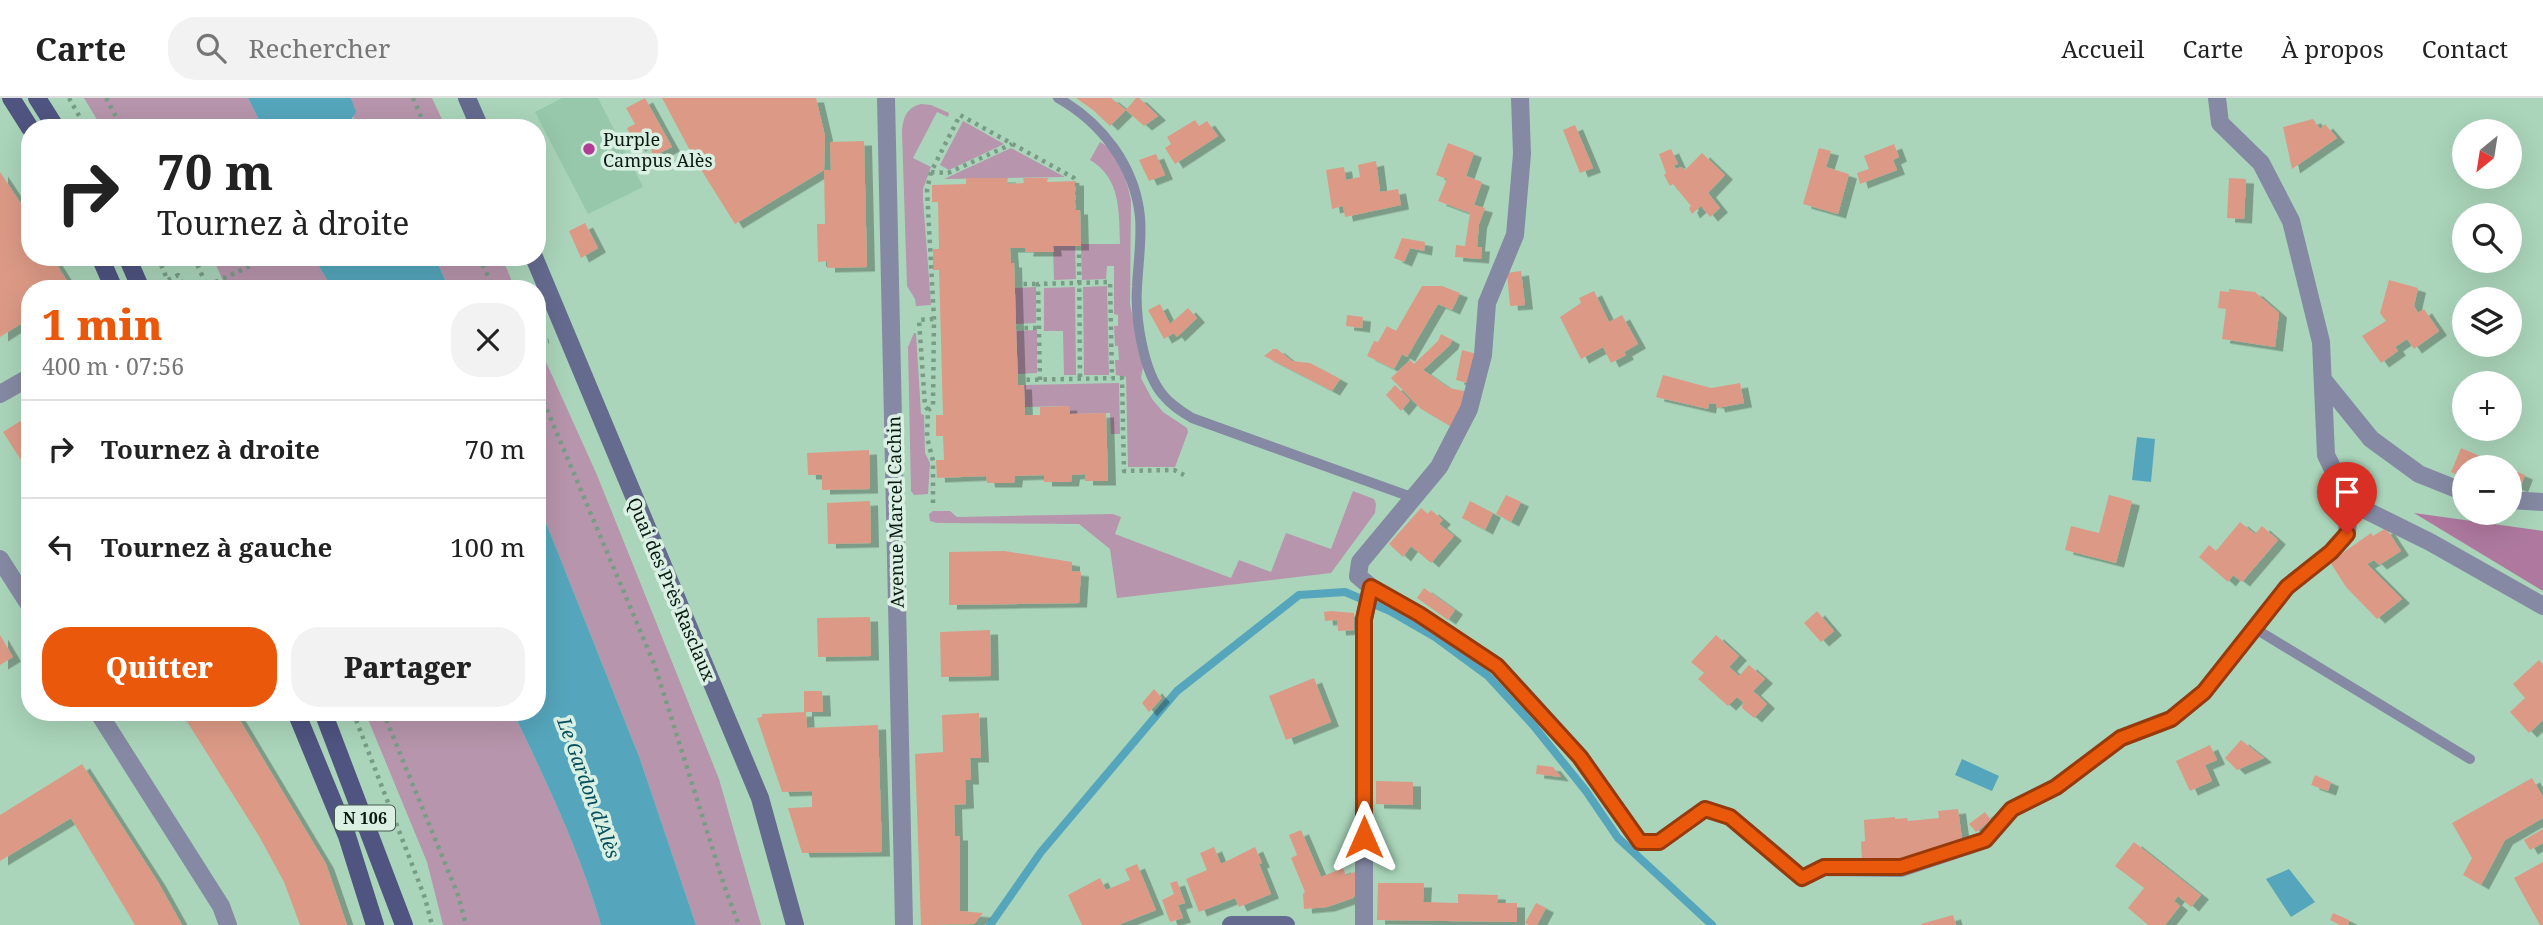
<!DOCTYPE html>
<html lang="fr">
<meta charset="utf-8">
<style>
body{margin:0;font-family:"Noto Serif",serif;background:#f2f2f2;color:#222;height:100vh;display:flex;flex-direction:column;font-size:26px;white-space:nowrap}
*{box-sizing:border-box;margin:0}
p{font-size:23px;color:#767676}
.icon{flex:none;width:38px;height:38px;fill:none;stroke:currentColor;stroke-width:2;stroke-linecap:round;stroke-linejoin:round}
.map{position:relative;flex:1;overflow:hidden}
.side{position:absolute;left:21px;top:182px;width:525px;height:441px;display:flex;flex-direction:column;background:#fff;border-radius:28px;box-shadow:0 7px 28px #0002}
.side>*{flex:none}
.guide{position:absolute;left:21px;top:21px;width:525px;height:147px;border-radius:28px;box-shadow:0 7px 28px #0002;background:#fff;color:#222;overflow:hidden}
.needle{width:46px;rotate:210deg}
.buttons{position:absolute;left:2452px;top:21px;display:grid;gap:14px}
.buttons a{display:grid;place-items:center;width:70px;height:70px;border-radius:50%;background:#fff;box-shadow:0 7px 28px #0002;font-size:35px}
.pin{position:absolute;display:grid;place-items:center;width:60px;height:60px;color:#fff;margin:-72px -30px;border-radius:50% 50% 50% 0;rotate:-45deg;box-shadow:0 0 7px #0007}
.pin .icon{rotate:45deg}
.me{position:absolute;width:77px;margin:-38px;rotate:0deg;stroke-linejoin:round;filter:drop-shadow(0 0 5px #0008)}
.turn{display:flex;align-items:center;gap:24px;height:147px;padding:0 21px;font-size:32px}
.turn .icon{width:91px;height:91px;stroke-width:2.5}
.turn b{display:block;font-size:49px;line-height:60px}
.round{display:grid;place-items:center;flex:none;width:74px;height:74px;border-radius:28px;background:#f2f2f2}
.summary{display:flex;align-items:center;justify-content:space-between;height:119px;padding:0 21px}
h1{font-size:42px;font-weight:800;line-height:52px;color:#ea580c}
.primary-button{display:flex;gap:14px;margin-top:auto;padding:14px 21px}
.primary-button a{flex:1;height:80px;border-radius:28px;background:#ea580c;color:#fff;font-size:28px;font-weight:800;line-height:80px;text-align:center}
.primary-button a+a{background:#f2f2f2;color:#222}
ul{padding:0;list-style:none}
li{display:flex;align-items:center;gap:21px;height:98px;padding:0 21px;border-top:2px solid #e0e0e0}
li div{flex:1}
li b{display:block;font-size:26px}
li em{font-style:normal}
header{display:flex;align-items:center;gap:42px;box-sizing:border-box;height:98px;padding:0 35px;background:#fff;border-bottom:2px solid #e0e0e0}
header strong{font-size:33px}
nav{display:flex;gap:38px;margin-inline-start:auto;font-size:24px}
.search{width:490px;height:63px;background:#f2f2f2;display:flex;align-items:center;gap:18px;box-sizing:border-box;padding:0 24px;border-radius:28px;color:#767676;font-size:26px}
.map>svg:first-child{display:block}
.built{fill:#97c8ab}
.green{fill:#b795ac}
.forest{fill:#af799f}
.water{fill:#55a6bc}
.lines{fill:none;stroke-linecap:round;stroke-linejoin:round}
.stream{stroke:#55a6bc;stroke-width:8}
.building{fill:#dc9a86;filter:url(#shadow)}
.path{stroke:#799c86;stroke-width:4.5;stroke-dasharray:3.5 5;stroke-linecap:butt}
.service{stroke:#8589a3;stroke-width:10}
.minor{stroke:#8589a3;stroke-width:18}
.tertiary{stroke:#8589a3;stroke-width:18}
.secondary{stroke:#656b8f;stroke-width:18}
.primary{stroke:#4f5481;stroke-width:18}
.path-bridge{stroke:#799c86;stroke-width:4.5;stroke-dasharray:3.5 5;stroke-linecap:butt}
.route-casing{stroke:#983908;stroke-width:18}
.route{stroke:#ea580c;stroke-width:12}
.poi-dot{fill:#b13d97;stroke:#daf0e2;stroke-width:2.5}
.labels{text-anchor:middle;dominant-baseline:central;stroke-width:7;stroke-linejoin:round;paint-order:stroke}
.shield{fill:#daf0e2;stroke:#485a50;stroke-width:2}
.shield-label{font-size:16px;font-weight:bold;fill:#0a1a11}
.poi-label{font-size:18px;fill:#0a1a11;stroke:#daf0e2;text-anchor:start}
.street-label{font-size:18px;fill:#0a1a11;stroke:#daf0e2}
.water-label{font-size:19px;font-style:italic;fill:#075060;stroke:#daf0e2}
</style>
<header>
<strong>Carte</strong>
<div class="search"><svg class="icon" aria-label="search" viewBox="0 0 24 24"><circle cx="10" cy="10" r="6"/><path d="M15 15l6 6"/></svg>Rechercher</div>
<nav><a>Accueil</a><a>Carte</a><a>À propos</a><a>Contact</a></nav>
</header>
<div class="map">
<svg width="2543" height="827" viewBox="0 0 2543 827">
<defs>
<filter id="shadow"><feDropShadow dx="8" dy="4.5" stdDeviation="0" flood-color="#0004"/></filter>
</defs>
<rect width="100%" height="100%" fill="#aad5ba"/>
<!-- built -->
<path class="built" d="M 562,0 L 598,0 L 643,89 L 588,116 L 535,14 Z"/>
<!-- green -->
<path class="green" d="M 84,0 L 248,0 L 263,30 L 102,30 Z
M 351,0 L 432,0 L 446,30 L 408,30 L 405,22 C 389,28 371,34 353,27 L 354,10 Z
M 921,6 L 931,7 L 949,15 L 948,19 L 937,14 L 913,60 L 931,69 L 923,91 L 923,101 L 931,207 L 916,208 L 915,201 L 907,188 L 902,34 C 903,20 906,10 921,6 Z
M 963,23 L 1004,46 L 949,72 L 940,67 Z
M 1100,44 C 1119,53 1127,83 1131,102 L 1130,207 L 1144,264 L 1141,280 L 1152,301 L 1163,314 L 1187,330 L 1188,334 L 1175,369 L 1128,369 L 1126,279 L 1116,277 L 1115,262 L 1119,262 L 1118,248 L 1115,248 L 1114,228 L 1118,228 L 1118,217 L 1114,216 L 1114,168 L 1107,168 L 1106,181 L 1082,182 L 1081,146 L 1120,146 C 1119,114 1121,80 1090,62 Z
M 1011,50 L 1065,79 L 944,81 Z
M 1053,148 L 1075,148 L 1076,181 L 1054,182 Z
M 223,159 L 313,159 L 333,191 L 227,191 L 214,163 Z
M 435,159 L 502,159 L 515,191 L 449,191 Z
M 1107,188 L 1109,277 L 1084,277 L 1083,189 Z
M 1036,189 L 1036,225 L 1016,226 L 1015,190 Z
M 1075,189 L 1076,277 L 1064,277 L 1063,233 L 1044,233 L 1044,190 Z
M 1037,232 L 1037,275 L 1018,276 L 1016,233 Z
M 914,235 L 916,235 L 921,316 L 924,317 L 925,355 L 930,365 L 928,396 L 914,397 L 911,393 L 908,249 Z
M 537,244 L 597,377 L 719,681 L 761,827 L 696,827 L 640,661 L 537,402 Z
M 1119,285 L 1120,336 L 1111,336 L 1110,315 L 1070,316 L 1069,308 L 1025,309 L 1024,287 Z
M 1353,393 L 1374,401 L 1376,406 L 1375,415 L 1331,475 L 1117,500 L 1110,451 L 1079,426 L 937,425 L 930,423 L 929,416 L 933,413 L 950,413 L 957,419 L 1113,416 L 1121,419 L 1115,436 L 1231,480 L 1239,462 L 1271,474 L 1286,435 L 1331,451 Z
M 365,614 L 513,614 C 546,683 580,753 601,827 L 443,827 L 427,764 Z"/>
<!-- forest -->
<path class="forest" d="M 2414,415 L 2543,433 L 2543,493 Z"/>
<!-- water -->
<path class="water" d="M 248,0 L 351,0 L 356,14 L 346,30 L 263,30 Z
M 313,159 L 435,159 L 449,191 L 333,191 Z
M 2137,339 L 2155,341 L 2151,384 L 2132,382 Z
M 537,402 L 640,661 L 696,827 L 601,827 C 580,753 546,683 513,614 L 537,614 Z
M 1962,661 L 1999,678 L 1992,693 L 1955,677 Z
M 2289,771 L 2315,804 L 2291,819 L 2266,781 Z"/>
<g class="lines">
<!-- stream -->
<path class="stream" d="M 990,827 L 1041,754 L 1177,593 L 1299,497 L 1345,494 L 1390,513 L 1435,539 L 1488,578 L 1533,627 L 1586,693 L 1618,740 L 1712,827"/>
</g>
<!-- building -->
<path class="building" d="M 645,0 L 672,49 L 654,58 L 647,44 L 637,49 L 627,30 L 635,26 L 626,10 Z
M 662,0 L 816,0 L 825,38 L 824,72 L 735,126 L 695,62 Z
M 1076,0 L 1111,0 L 1126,12 L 1110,28 L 1093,12 Z
M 1136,0 L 1139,0 L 1158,18 L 1144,28 L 1126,12 Z
M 2313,21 L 2320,31 L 2325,26 L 2337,40 L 2292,71 L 2283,29 Z
M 1195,22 L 1199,28 L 1207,23 L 1218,38 L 1175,66 L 1165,50 L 1171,46 L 1167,39 Z
M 1575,27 L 1593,70 L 1580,75 L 1563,32 Z
M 864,43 L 867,169 L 827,170 L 827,163 L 818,164 L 817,126 L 825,126 L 824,72 L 831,72 L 830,44 Z
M 1448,45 L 1474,55 L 1466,78 L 1482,84 L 1474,107 L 1485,110 L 1479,126 L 1477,149 L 1482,149 L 1481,161 L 1455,159 L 1456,147 L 1465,148 L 1470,115 L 1438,103 L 1447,81 L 1436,77 Z
M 1894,46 L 1899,59 L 1893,62 L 1897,72 L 1860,86 L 1857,75 L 1869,71 L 1864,58 Z
M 1819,50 L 1831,53 L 1826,69 L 1849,76 L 1838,116 L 1803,106 Z
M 1671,51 L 1678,66 L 1674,67 L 1676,71 L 1681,69 L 1685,72 L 1702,55 L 1725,77 L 1708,95 L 1720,110 L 1710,119 L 1701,108 L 1692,116 L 1689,110 L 1691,108 L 1673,86 L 1670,88 L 1664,77 L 1666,75 L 1659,56 Z
M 1156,56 L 1165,77 L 1149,83 L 1139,62 Z
M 1376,63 L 1380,94 L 1398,91 L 1401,107 L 1345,119 L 1343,108 L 1332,111 L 1326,72 L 1344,69 L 1346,82 L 1360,79 L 1358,67 Z
M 0,74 L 30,119 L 30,159 L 52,159 L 72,191 L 30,191 L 30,220 L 0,239 Z
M 966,80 L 1008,80 L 1007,86 L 1024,85 L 1023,80 L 1048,80 L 1047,84 L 1076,83 L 1076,112 L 1080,112 L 1081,148 L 1053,148 L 1054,154 L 1025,154 L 1026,150 L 1010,150 L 1011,165 L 1014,165 L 1018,287 L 1024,287 L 1025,317 L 1040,317 L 1040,309 L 1069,308 L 1070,316 L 1106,315 L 1108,383 L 1085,383 L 1085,376 L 1072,377 L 1071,384 L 1044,384 L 1044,377 L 1015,378 L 1014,385 L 987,385 L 986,378 L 937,380 L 936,362 L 944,362 L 943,338 L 936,338 L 936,317 L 943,317 L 939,172 L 933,172 L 933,151 L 939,151 L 938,104 L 932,104 L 932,87 L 966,86 Z
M 2229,80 L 2246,81 L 2244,121 L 2227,120 Z
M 585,125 L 598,150 L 581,160 L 569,133 Z
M 1402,140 L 1425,144 L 1424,153 L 1410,150 L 1404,164 L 1394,160 Z
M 1521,173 L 1525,207 L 1510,208 L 1507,175 Z
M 2389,182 L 2418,190 L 2414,208 L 2418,215 L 2424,211 L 2439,233 L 2414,251 L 2407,241 L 2395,249 L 2398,253 L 2381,265 L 2362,238 L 2386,223 L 2380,215 Z
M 1422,188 L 1442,188 L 1460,195 L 1452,212 L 1438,206 L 1407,259 L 1402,256 L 1394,271 L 1367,258 L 1374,243 L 1378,244 L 1387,228 L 1396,233 Z
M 2229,191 L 2255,194 L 2279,215 L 2275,249 L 2222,241 L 2226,211 L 2218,210 L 2220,193 L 2229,194 Z
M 1594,193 L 1609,224 L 1622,217 L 1638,246 L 1624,254 L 1626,257 L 1611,265 L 1603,249 L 1581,261 L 1560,219 L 1581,205 L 1579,200 Z
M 1160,206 L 1170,226 L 1188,210 L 1197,220 L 1177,239 L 1174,235 L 1164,241 L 1148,212 Z
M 1347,217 L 1363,219 L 1362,230 L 1346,228 Z
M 1441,236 L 1452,242 L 1450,247 L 1423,272 L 1449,290 L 1469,294 L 1452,329 L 1421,311 L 1391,280 L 1410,262 L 1414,266 L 1438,243 Z
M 1273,251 L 1277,251 L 1292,263 L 1310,265 L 1340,281 L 1332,293 L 1264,258 Z
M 1462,252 L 1477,256 L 1471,286 L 1456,282 Z
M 1663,277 L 1711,290 L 1740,285 L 1744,305 L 1717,310 L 1716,306 L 1709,305 L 1708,311 L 1656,299 Z
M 1395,287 L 1410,302 L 1401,313 L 1386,297 Z
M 30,317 L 30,376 L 3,334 Z
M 2461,350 L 2506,369 L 2464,369 L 2464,380 L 2451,374 Z
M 869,352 L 870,391 L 822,392 L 822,377 L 808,377 L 807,355 Z
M 2510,371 L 2525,377 L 2520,390 L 2510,386 Z
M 1506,397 L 1521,404 L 1511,424 L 1496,416 Z
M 2109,397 L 2132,403 L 2116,465 L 2065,452 L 2071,428 L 2099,435 Z
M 870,403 L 871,445 L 828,446 L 827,405 Z
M 1470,403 L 1493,415 L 1485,432 L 1462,420 Z
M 1421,410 L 1428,416 L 1431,412 L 1443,422 L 1439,426 L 1454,438 L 1431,465 L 1411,448 L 1403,459 L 1389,446 Z
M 2240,424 L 2255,436 L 2262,428 L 2278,442 L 2242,484 L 2233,477 L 2228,484 L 2199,459 L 2209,447 L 2216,453 Z
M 2386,430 L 2401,453 L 2379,467 L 2374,462 L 2367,466 L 2402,501 L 2377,521 L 2346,489 L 2330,464 L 2371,435 L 2373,438 Z
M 1005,453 L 1072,464 L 1072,473 L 1081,474 L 1079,505 L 949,507 L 949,454 Z
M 1424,490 L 1455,512 L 1448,522 L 1417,500 Z
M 1331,513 L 1354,515 L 1354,532 L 1338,533 L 1337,522 L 1325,523 L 1324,514 Z
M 1817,513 L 1834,533 L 1821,544 L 1804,525 Z
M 870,519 L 871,558 L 818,559 L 817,520 Z
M 990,532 L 991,578 L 941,579 L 940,534 Z
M 0,537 L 13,559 L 0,567 Z
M 1716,537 L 1739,558 L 1729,569 L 1739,578 L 1749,567 L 1765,581 L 1753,593 L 1767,606 L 1754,620 L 1742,610 L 1743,604 L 1737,599 L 1728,608 L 1698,581 L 1704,575 L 1691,564 Z
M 2539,562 L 2543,567 L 2543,622 L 2529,635 L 2510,614 L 2525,600 L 2513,586 Z
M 1314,580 L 1331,624 L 1286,642 L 1269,598 Z
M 1154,591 L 1162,600 L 1149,614 L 1142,605 Z
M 804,593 L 822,593 L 823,614 L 804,614 Z
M 181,614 L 235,614 L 326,766 L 347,827 L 300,827 L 284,784 L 259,738 Z
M 806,614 L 807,630 L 878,627 L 882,754 L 802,755 L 788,710 L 812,709 L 812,693 L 782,694 L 757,620 L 762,619 L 762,616 Z
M 979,615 L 981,660 L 970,660 L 971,682 L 965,682 L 966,706 L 954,707 L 955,738 L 960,738 L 960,813 L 983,815 L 974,826 L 921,827 L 915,656 L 943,654 L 942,617 Z
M 2241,642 L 2264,660 L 2237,672 L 2225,660 Z
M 2210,647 L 2217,662 L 2205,667 L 2212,683 L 2190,693 L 2176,663 Z
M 82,666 L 158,784 L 182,827 L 135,827 L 71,720 L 0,763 L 0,717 Z
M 1537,667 L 1553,669 L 1561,679 L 1536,676 Z
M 2315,677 L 2331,684 L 2328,693 L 2311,687 Z
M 2532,680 L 2543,699 L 2543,720 L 2505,742 L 2481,787 L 2463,777 L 2472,760 L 2452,725 Z
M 1376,683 L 1413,684 L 1413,707 L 1376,706 Z
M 1958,711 L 1962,741 L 1909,761 L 1862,764 L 1861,744 L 1865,743 L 1864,722 L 1895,719 L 1895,721 L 1907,720 L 1908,723 L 1939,720 L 1938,713 Z
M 1985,714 L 1991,722 L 1976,734 L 1969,726 Z
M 2543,731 L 2543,745 L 2530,752 L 2524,742 Z
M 1301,732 L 1321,779 L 1343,770 L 1346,778 L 1356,773 L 1355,797 L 1353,800 L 1327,809 L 1304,811 L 1303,796 L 1305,794 L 1291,760 L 1297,757 L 1289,737 Z
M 2134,744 L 2201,797 L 2191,809 L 2178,798 L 2174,803 L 2180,808 L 2165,827 L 2148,827 L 2128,810 L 2144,790 L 2115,768 Z
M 1214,749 L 1221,766 L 1255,749 L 1262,765 L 1259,766 L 1271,796 L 1239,809 L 1235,800 L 1199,814 L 1186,781 L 1207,772 L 1200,755 Z
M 2543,764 L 2543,827 L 2540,827 L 2514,780 Z
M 1137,766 L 1156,812 L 1118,827 L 1082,827 L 1068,797 L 1100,780 L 1106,792 L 1130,782 L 1125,771 Z
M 1177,783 L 1185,805 L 1178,807 L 1183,820 L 1170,824 L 1162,802 L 1174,796 L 1170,785 Z
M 1378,785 L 1424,785 L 1423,804 L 1458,805 L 1458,796 L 1498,797 L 1497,805 L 1517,805 L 1517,824 L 1377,822 Z
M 1536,805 L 1546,810 L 1537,827 L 1529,827 L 1525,825 Z
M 2333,815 L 2349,822 L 2348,827 L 2340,827 L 2330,822 Z
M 1953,817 L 1956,827 L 1922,827 L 1921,826 Z"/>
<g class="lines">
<!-- path -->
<path class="path" d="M 69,0 L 86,30
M 106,0 L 122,30
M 413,0 L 426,30
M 931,74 L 948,75 L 1012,46
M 1079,148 L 1080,281
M 158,159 L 171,191
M 194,159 L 208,191
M 479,159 L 494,191
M 168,182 L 178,177 L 185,191
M 1015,186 L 1038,186
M 1016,230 L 1039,230
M 537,236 L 541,245 L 549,243
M 1018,282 L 1122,280 L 1124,373 L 1174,372 L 1184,377
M 1040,282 L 1038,186 L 1110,184 L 1112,280
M 537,288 L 655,568 L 724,787 L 739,827
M 928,312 L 925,308 L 919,222 L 934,221
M 933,405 L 933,363 L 927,339 L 928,312 L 933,309 L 934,221 L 927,92 L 931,74 L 960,17 L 1074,80 L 1077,83 L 1078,112
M 353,614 L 425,800 L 432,827
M 383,614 L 458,797 L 466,827"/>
<!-- service -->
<path class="service" d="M 1058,0 C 1102,25 1135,68 1140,119 C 1142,142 1138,166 1137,189 C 1135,219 1143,274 1163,297 C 1171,307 1181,313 1192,320 L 1414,400
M 2254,530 L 2470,661"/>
<!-- minor -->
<path class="minor" d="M 886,0 L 904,827
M 1520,0 L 1522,56 L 1515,137 L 1487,205 L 1483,257 L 1469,311 L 1439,369 L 1360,464 L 1358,478 L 1371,489 L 1418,516 L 1497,568 L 1580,659 L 1640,744 L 1659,744 L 1705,711 L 1730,719 L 1802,780 L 1824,769 L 1901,770 L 1985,742 L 2012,711 L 2056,689 L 2121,640 L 2171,621 L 2204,594 L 2287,489 L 2331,454 L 2347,436 L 2349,404 L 2326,357 L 2321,244 L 2291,123 L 2261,65 L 2220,25 L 2217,0
M 2324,283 L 2371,341 L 2419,376 L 2464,394
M 0,296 L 30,279
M 2510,402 L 2543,404
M 2349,404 L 2430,444 L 2543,508
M 1364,827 L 1364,521 L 1371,489"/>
<!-- tertiary -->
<path class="tertiary" d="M 0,461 L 30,508
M 98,614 L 221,808 L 228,827"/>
<!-- secondary -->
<path class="secondary" d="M 467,0 L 480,30
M 534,159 L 760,700 L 795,827
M 1231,827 L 1286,827"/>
<!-- primary -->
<path class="primary" d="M 11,0 L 30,30
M 37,0 L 56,30
M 100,159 L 114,191
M 127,159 L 141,191
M 296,614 L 347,738 L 375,827
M 323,614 L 404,827"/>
<!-- path-bridge -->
<path class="path-bridge" d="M 200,191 L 270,159"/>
</g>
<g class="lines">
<!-- route casing -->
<g class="route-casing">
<path id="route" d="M 1364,739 L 1364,521 L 1371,489 L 1419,516 L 1497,568 L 1580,659 L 1640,744 L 1659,744 L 1705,711 L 1730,719 L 1802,780 L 1824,769 L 1901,769 L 1985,742 L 2012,711 L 2056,689 L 2121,640 L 2171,621 L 2204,594 L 2287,489 L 2331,454 L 2347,436"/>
</g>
<!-- route -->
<use href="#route" class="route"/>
</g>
<!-- markers -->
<circle class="poi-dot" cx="589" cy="51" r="7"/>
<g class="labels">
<!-- shield labels -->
<rect class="shield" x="335" y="707.5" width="60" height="25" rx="5"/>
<g class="shield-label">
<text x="365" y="720">N 106</text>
</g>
<!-- poi labels -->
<g class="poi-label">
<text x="603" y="41">Purple<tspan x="603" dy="21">Campus Alès</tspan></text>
</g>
<!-- street labels -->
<g class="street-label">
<text transform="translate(895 414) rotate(-91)">Avenue Marcel Cachin</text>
<text transform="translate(672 491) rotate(67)">Quai des Près Rasclaux</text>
</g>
<!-- water labels -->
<g class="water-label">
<text transform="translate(589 690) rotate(70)">Le Gardon d'Alès</text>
</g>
</g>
</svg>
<div class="buttons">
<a><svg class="needle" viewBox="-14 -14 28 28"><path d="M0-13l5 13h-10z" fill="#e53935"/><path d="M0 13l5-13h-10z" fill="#767676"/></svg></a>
<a><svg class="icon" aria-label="search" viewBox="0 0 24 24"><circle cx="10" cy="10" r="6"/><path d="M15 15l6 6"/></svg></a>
<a><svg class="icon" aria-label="layers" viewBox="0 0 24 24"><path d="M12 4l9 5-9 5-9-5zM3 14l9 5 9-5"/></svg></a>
<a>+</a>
<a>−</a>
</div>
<div class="pin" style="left:2347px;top:436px;background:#d93025"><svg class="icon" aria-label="arrive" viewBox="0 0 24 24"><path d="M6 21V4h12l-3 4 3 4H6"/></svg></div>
<svg class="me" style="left:1364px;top:739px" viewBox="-20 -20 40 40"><path d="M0-17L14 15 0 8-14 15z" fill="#ea580c" stroke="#fff" stroke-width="4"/></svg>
<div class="guide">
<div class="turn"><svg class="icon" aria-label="right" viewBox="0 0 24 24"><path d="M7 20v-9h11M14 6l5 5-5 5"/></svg><div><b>70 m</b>Tournez à droite</div></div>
</div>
<section class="side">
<div class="summary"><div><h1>1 min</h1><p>400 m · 07:56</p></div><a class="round"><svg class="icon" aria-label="close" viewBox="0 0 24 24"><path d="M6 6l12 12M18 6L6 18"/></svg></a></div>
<ul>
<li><svg class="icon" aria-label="right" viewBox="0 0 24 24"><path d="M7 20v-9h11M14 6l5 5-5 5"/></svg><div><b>Tournez à droite</b></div><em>70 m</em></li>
<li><svg class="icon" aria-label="left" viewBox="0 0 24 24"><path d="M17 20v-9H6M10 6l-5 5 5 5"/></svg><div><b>Tournez à gauche</b></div><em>100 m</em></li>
</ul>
<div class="primary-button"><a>Quitter</a><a>Partager</a></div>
</section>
</div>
